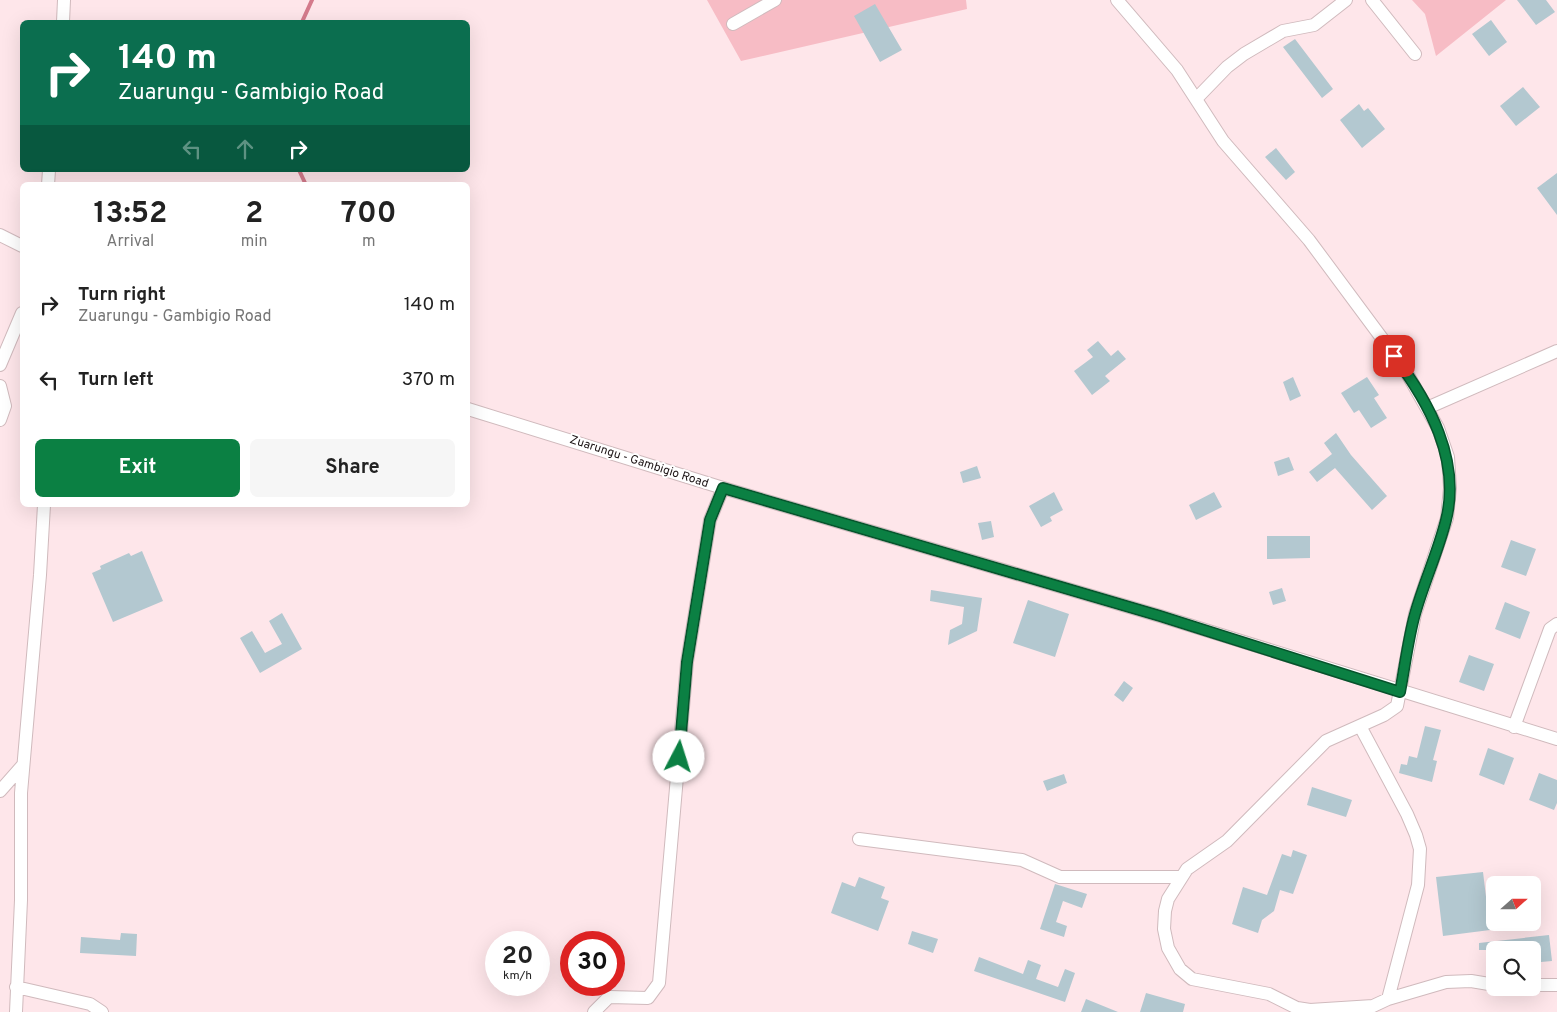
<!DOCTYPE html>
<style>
body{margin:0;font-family:Overpass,sans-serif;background:#f6f6f6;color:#222;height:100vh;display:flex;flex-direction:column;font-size:19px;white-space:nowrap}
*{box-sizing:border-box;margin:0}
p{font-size:16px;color:#767676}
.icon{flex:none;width:28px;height:28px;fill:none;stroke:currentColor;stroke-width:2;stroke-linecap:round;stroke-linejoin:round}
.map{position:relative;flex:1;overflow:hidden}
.side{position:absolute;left:20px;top:182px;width:450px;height:325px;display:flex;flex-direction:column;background:#fff;border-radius:8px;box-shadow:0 5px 20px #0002}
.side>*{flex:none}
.guide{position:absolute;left:20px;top:20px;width:450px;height:152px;border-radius:8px;box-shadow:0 5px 20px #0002;background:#0b6e4f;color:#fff;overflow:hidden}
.needle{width:32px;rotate:69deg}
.controls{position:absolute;left:1486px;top:876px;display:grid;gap:10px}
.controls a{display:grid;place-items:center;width:55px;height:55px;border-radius:8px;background:#fff;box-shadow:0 5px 20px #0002;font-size:25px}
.speed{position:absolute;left:485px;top:931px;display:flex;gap:10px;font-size:25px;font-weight:700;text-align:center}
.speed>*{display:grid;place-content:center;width:65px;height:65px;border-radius:50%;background:#fff;box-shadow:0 5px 20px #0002;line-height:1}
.speed small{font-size:12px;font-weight:400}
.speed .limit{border:8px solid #d22;background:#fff;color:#111}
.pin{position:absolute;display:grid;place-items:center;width:42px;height:42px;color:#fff;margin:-21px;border-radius:10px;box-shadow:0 2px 8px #0006}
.me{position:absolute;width:55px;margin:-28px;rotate:5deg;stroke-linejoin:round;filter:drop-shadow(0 0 4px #0008)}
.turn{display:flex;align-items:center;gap:18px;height:105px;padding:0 15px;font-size:22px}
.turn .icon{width:65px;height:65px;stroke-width:2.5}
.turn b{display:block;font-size:35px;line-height:42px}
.lanes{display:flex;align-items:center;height:48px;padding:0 15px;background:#0003;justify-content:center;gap:25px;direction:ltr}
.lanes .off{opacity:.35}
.eta{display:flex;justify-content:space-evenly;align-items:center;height:85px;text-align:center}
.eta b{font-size:30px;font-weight:700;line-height:35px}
.cta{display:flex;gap:10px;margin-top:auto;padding:10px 15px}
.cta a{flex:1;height:58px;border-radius:8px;background:#0b8043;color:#fff;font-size:20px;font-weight:700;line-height:58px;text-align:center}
.cta a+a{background:#f6f6f6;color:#222}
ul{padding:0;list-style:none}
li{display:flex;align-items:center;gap:15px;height:75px;padding:0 15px}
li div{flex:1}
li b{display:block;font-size:19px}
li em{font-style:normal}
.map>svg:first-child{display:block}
.green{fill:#f7bcc5}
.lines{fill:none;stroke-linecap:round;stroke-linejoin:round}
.stream{stroke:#d47b8c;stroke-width:4}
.building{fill:#b3c8d0}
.minor-casing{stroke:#d0babd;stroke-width:14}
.minor{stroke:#fff;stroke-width:12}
.route-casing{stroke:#07532c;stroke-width:12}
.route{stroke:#0b8043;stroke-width:9}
.labels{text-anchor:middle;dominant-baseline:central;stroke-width:4;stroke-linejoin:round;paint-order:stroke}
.street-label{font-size:12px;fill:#1b1314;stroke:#fff}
</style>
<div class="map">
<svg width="1557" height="1012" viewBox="0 0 1557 1012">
<rect width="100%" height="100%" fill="#fee6ea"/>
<!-- green -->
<path class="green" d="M 707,0 L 966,0 L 967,9 L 741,61 Z
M 1412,0 L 1506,0 L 1436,56 L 1425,14 Z"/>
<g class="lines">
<!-- stream -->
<path class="stream" d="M 302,22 L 312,0
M 299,170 L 306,185"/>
</g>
<!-- building -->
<path class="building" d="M 1517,0 L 1546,0 L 1555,12 L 1536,25 Z
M 875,4 L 902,50 L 880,62 L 854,16 Z
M 1491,20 L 1507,42 L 1489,56 L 1472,34 Z
M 1295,39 L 1333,89 L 1322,98 L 1283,47 Z
M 1523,87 L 1540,107 L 1516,126 L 1500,106 Z
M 1359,104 L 1364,111 L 1368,108 L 1385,129 L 1362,148 L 1340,120 Z
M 1276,148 L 1295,172 L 1286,180 L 1265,157 Z
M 1557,173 L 1557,215 L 1537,188 Z
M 1098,341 L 1111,356 L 1118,350 L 1126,359 L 1105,376 L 1110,381 L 1092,395 L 1074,371 L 1093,357 L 1087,350 Z
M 1293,377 L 1301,396 L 1290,401 L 1283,382 Z
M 1367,377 L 1379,395 L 1374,398 L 1387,418 L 1371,428 L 1359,410 L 1354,413 L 1341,393 Z
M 1336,433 L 1351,455 L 1387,496 L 1372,510 L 1335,468 L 1317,482 L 1309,472 L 1332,454 L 1324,443 Z
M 1289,457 L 1294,470 L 1278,476 L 1274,462 Z
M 977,466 L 981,478 L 963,483 L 960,472 Z
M 1054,492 L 1063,510 L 1050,517 L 1052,521 L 1041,527 L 1029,506 Z
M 1214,492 L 1222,507 L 1196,520 L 1189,505 Z
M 991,521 L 994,537 L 982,540 L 978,523 Z
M 1267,536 L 1310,536 L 1310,558 L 1267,559 Z
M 1511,540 L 1536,549 L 1526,576 L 1501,567 Z
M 142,551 L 163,601 L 113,622 L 92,573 L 101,569 L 100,566 L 129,553 L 131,556 Z
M 1282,588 L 1286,601 L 1273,605 L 1269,592 Z
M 931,590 L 982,598 L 977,631 L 948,645 L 950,630 L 962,624 L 964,607 L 930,601 Z
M 1028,600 L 1069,614 L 1055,657 L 1013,643 Z
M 1505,602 L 1530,612 L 1520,639 L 1495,629 Z
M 282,613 L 302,649 L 260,673 L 240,638 L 252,631 L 265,653 L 282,644 L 269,621 Z
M 1469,655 L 1494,664 L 1484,691 L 1459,682 Z
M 1124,681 L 1133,688 L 1123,702 L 1114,695 Z
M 1425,726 L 1441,730 L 1433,760 L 1437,761 L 1432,782 L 1399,773 L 1401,764 L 1407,765 L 1409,756 L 1417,758 Z
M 1488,748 L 1514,758 L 1504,785 L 1479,775 Z
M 1539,773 L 1557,780 L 1557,803 L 1554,810 L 1529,800 Z
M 1064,774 L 1067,783 L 1047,791 L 1043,781 Z
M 1312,787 L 1352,800 L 1346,817 L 1307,805 Z
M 1293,850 L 1307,855 L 1293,894 L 1280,890 L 1274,911 L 1262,920 L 1258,933 L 1232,924 L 1243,887 L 1267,895 L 1282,854 L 1291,857 Z
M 1483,872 L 1490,930 L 1443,936 L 1436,877 Z
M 859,877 L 885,887 L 881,898 L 889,901 L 878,931 L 831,913 L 842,882 L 855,887 Z
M 1055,884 L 1087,894 L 1082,908 L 1063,901 L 1056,922 L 1067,926 L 1064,937 L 1040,929 Z
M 912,931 L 938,939 L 933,953 L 908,944 Z
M 121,933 L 137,934 L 136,956 L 80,953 L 81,937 L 120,940 Z
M 1549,935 L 1552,961 L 1541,962 L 1537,952 L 1532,953 L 1532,950 L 1479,950 L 1479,943 Z
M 979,957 L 1023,974 L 1028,960 L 1041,965 L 1036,979 L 1058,987 L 1065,969 L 1075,973 L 1065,1002 L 974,971 Z
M 1146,993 L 1185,1004 L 1183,1012 L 1140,1012 Z
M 1086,999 L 1118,1012 L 1081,1012 Z"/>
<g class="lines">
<!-- minor casing -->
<g class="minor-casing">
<path id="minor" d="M 1117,0 L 1177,70 L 1223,141 L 1309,240 L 1404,368 L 1438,428 L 1448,457 L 1450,488 L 1447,518 L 1415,614 L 1397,706 L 1384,715 L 1326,741 L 1227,841 L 1187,869 L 1168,899 L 1165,911 L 1164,929 L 1168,948 L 1180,969 L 1192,979 L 1269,994 L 1297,1008 L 1310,1010 L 1373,1006 L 1388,999 L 1446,982 L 1471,981 L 1495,985
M 1372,0 L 1415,54
M 63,22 L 64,0
M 733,24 L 775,0
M 1196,99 L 1227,67 L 1244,54 L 1283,31 L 1314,25 L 1346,0
M 48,185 L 49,170
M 0,235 L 22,246
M 0,365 L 22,313
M 0,386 L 5,406 L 0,420
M 1427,408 L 1557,351
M 468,409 L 723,488 L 1160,616 L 1557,739
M 1360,726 L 1407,814 L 1416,835 L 1420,849 L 1418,885 L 1388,999
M 1514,727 L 1550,629 L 1557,624
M 0,791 L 23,765
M 859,839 L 1022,860 L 1060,877 L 1180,877
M 1532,985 L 1557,985
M 16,987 L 90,1004 L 102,1012
M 16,1012 L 21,900 L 21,793 L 40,575 L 44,505
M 594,1012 L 609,997 L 648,998 L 659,983 L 687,662 L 710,520 L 723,488"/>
</g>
<!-- minor -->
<use href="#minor" class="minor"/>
</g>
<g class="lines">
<!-- route casing -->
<g class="route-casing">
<path id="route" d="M 679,757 L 687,662 L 710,520 L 723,488 L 1160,616 L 1400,692 C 1405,666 1408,639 1415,614 C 1424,582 1438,552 1446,520 C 1461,460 1429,402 1394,356"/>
</g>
<!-- route -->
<use href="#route" class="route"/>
</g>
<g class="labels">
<!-- street labels -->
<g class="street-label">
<text transform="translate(639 462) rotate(18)">Zuarungu - Gambigio Road</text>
</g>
</g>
</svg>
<div class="controls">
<a><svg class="needle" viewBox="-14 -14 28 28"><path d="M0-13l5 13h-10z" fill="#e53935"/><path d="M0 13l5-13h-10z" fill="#767676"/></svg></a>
<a><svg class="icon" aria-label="search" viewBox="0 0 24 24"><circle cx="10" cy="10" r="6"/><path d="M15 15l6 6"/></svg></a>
</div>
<div class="speed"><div>20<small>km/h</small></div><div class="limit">30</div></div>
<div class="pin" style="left:1394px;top:356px;background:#d93025"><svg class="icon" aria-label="arrive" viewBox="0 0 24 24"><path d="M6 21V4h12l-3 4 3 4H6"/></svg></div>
<svg class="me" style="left:679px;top:757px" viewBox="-20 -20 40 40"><circle r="19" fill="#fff"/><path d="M0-13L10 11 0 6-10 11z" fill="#0b8043"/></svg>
<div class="guide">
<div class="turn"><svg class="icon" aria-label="right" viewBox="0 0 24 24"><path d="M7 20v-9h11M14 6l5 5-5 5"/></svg><div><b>140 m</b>Zuarungu - Gambigio Road</div></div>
<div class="lanes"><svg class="icon off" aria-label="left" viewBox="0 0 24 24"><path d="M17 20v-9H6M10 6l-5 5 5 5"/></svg><svg class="icon off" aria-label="ahead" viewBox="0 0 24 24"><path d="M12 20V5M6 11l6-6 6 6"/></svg><svg class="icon" aria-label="right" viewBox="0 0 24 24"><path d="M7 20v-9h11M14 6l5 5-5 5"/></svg></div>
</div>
<section class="side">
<div class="eta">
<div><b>13:52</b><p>Arrival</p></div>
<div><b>2</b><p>min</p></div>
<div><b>700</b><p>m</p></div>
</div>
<ul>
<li><svg class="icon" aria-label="right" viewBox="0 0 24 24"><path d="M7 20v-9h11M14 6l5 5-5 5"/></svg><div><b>Turn right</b><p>Zuarungu - Gambigio Road</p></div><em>140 m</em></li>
<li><svg class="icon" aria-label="left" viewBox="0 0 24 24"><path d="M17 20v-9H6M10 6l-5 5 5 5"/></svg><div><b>Turn left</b></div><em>370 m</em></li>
</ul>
<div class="cta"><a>Exit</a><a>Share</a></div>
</section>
</div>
